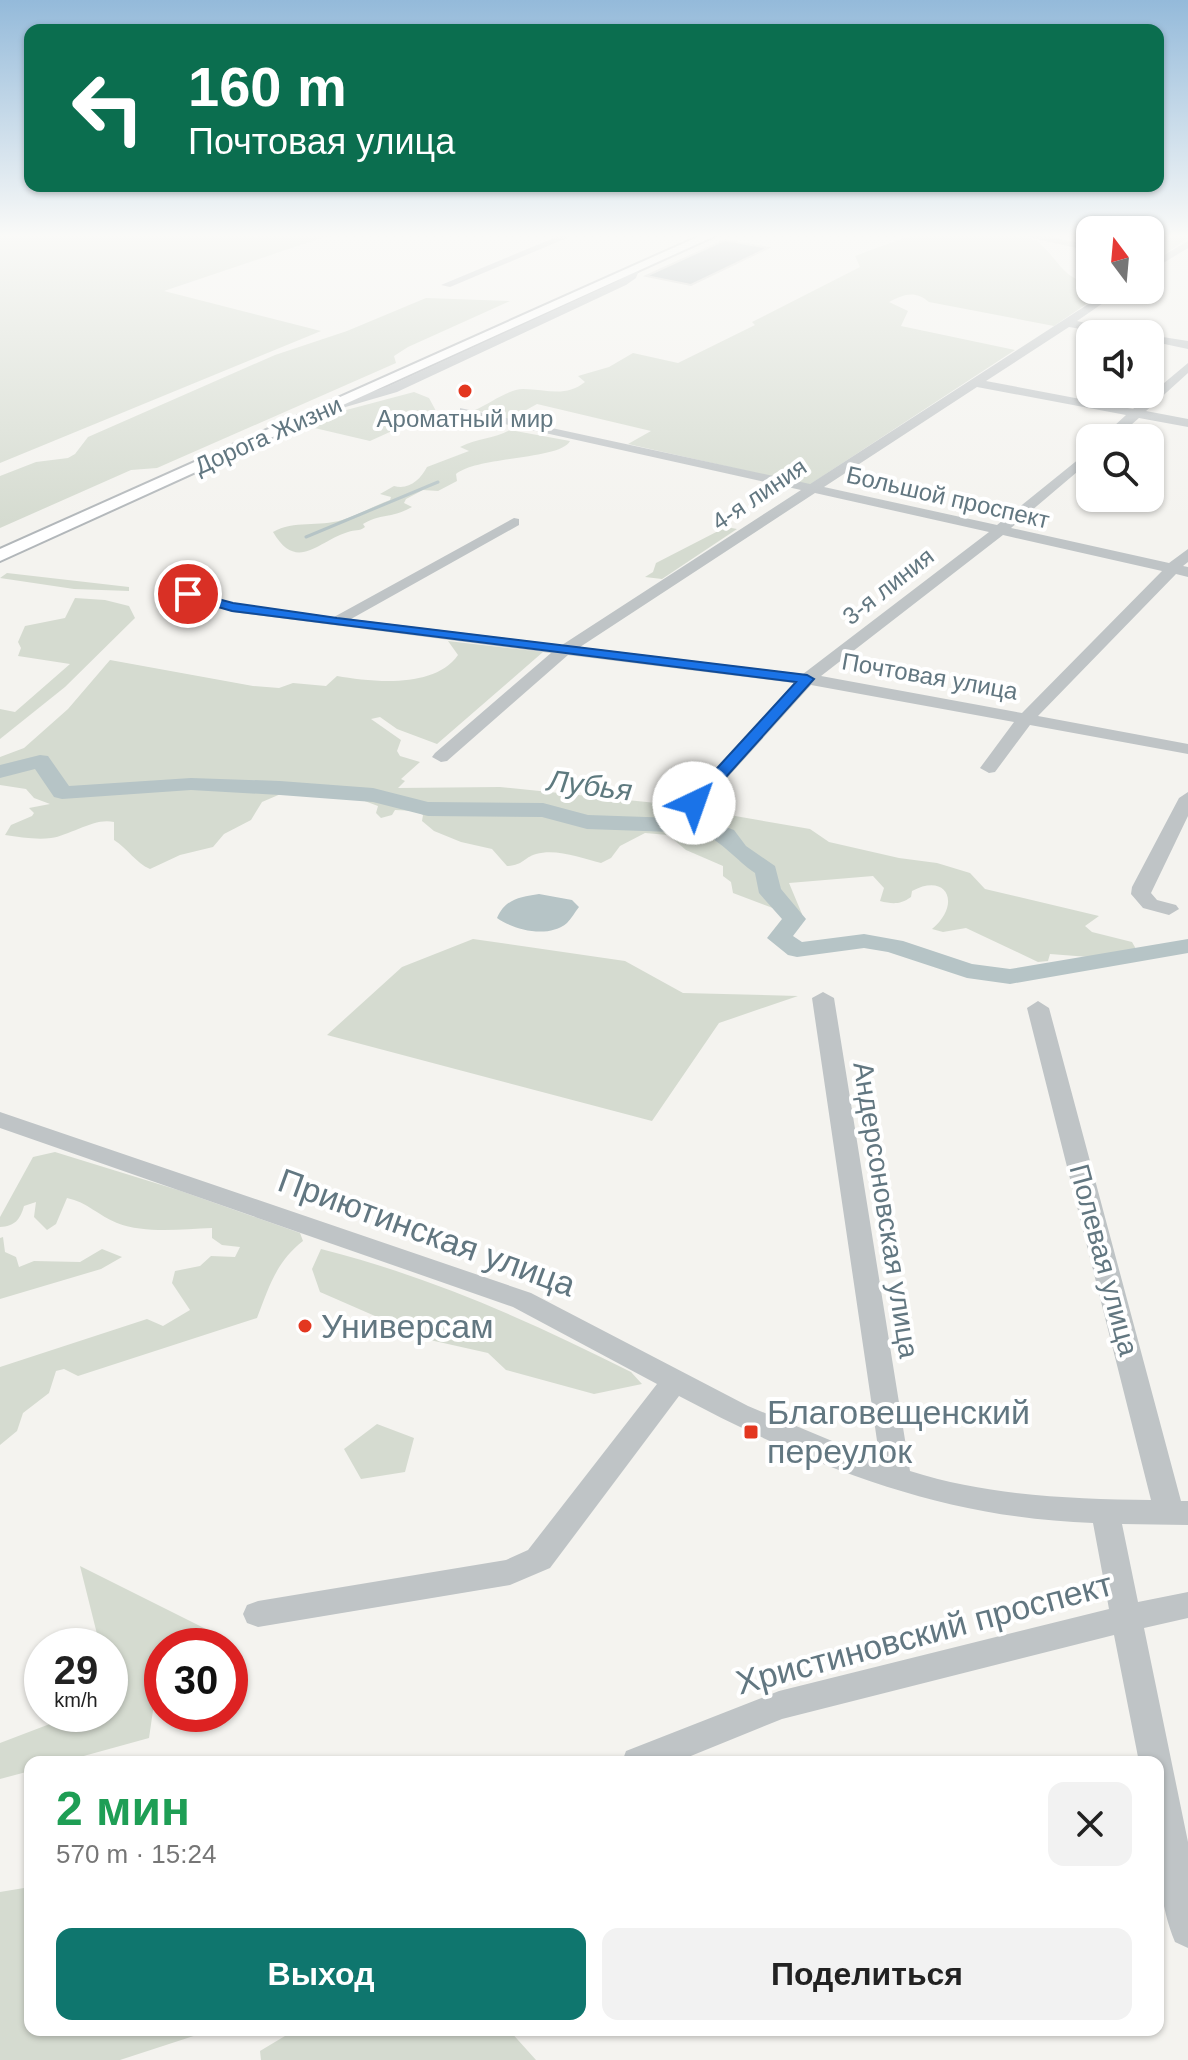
<!DOCTYPE html>
<html lang="ru">
<meta charset="utf-8">
<style>
body{margin:0;font-family:Arial,sans-serif;background:#f2f2f2;color:#222;height:100vh;display:flex;flex-direction:column;font-size:30px;white-space:nowrap}
*{box-sizing:border-box;margin:0}
p{font-size:26px;color:#767676}
.icon{flex:none;width:44px;height:44px;fill:none;stroke:currentColor;stroke-width:2;stroke-linecap:round;stroke-linejoin:round}
.map{position:relative;flex:1;overflow:hidden}
.drawer{position:absolute;left:24px;top:1756px;width:1140px;height:280px;display:flex;flex-direction:column;background:#fff;border-radius:16px;box-shadow:0 2px 6px #0004}
.drawer>*{flex:none}
.hud{position:absolute;left:24px;top:24px;width:1140px;height:168px;border-radius:16px;box-shadow:0 2px 6px #0004;background:#0b6e4f;color:#fff;overflow:hidden}
.needle{width:52px;rotate:344deg}
.fabs{position:absolute;left:1076px;top:216px;display:grid;gap:16px}
.fabs a{display:grid;place-items:center;width:88px;height:88px;border-radius:16px;background:#fff;box-shadow:0 2px 6px #0004;font-size:40px}
.speed{position:absolute;left:24px;top:1628px;display:flex;gap:16px;font-size:40px;font-weight:700;text-align:center}
.speed>*{display:grid;place-content:center;width:104px;height:104px;border-radius:50%;background:#fff;box-shadow:0 2px 6px #0004;line-height:1}
.speed small{font-size:20px;font-weight:400}
.speed .limit{border:12px solid #d22;background:#fff;color:#111}
.pin{position:absolute;display:grid;place-items:center;width:68px;height:68px;color:#fff;margin:-34px;border:4px solid #fff;border-radius:50%;box-shadow:0 2px 8px #0007}
.me{position:absolute;width:88px;margin:-44px;rotate:42deg;stroke-linejoin:round;filter:drop-shadow(0 0 6px #0008)}
.turn{display:flex;align-items:center;gap:28px;height:168px;padding:0 32px;font-size:36px}
.turn .icon{width:104px;height:104px;stroke-width:2.5}
.turn b{display:block;font-size:56px;line-height:68px}
.round{display:grid;place-items:center;flex:none;width:84px;height:84px;border-radius:16px;background:#f2f2f2}
.headline{display:flex;align-items:center;justify-content:space-between;height:136px;padding:0 32px}
h1{font-size:48px;font-weight:600;line-height:60px;color:#1e9e55}
.button{display:flex;gap:16px;margin-top:auto;padding:16px 32px}
.button a{flex:1;height:92px;border-radius:16px;background:#0f766e;color:#fff;font-size:32px;font-weight:600;line-height:92px;text-align:center}
.button a+a{background:#f2f2f2;color:#222}
.map>svg:first-child{display:block}
.green{fill:#d5dbd0}
.water{fill:#b6c4c6}
.lines{fill:none;stroke-linecap:round;stroke-linejoin:round}
.stream{stroke:#b6c4c6;stroke-width:3}
.river{fill:#b6c4c6;fill-rule:evenodd}
.building{fill:#a5b0b3;stroke:#d5d5d2;stroke-width:2}
.major-casing{stroke:#b2b7ba;stroke-width:4}
.minor{fill:#bfc4c6;fill-rule:evenodd}
.major{fill:#fff;fill-rule:evenodd}
.route{fill:#1a73e8;stroke:#114b97;stroke-width:2}
.poi-dot{fill:#e33720;stroke:#fff;stroke-width:3}
.labels{text-anchor:middle;dominant-baseline:central;stroke-width:8;stroke-linejoin:round;paint-order:stroke}
.far-poi-label{font-size:24px;fill:#627781;stroke:#fff}
.far-street-label{font-size:24px;fill:#627781;stroke:#fff}
.street-label{font-size:28px;fill:#627781;stroke:#fff}
.water-label{font-size:30px;font-style:italic;fill:#5e7a7f;stroke:#fff}
.near-street-label{font-size:34px;fill:#627781;stroke:#fff}
.near-poi-label{font-size:34px;fill:#627781;stroke:#fff;text-anchor:start}
</style>
<div class="map">
<svg width="1188" height="2060" viewBox="0 0 1188 2060">
<rect width="100%" height="100%" fill="#f4f3ef"/>
<!-- green -->
<path class="green" d="M 0,235 L 330,235 L 164,291 L 321,331 L 0,463 Z
M 912,235 C 937,235 1021,229 1038,242 C 1058,258 1062,279 1090,283 L 1090,290 L 1107,290 L 1054,326 L 929,302 C 915,290 904,294 889,302 L 908,311 L 901,326 L 1015,350 L 809,485 L 628,444 L 651,431 L 537,404 L 510,419 L 475,410 C 489,404 509,389 523,389 C 547,389 565,398 585,382 L 578,376 L 609,367 L 633,353 L 678,363 L 755,325 L 752,322 L 860,267 L 855,256 Z
M 1150,235 L 1188,235 L 1188,238 L 1161,257 L 1150,255 Z
M 426,298 L 510,301 L 408,347 L 394,356 L 396,363 L 157,468 L 131,470 L 0,528 L 0,476 L 36,462 L 68,458 L 75,454 L 88,437 L 275,355 L 347,331 Z
M 414,392 L 429,398 L 436,411 L 370,441 L 306,426 L 335,413 Z
M 510,430 L 570,441 C 560,460 478,456 456,474 L 457,481 L 438,491 L 423,490 L 406,499 L 404,503 L 412,507 C 391,519 381,513 363,524 L 365,527 C 359,532 355,529 348,532 C 318,541 297,573 273,532 C 294,520 319,527 342,520 C 358,515 374,506 390,500 L 391,497 L 380,494 L 394,486 C 409,490 420,480 427,467 L 469,451 L 460,447 C 478,438 493,439 510,430 Z
M 726,527 L 737,529 L 662,579 L 645,577 L 653,572 L 656,563 Z
M 7,573 L 129,587 L 129,591 L 74,589 L 0,578 Z
M 75,598 L 105,600 L 129,606 L 135,618 L 65,687 L 0,739 L 0,709 L 15,712 L 70,664 L 18,656 L 21,648 L 18,642 L 25,626 L 65,618 Z
M 448,641 L 543,652 L 437,744 L 397,729 L 380,717 L 371,719 L 401,740 L 397,751 L 400,756 L 420,762 L 401,779 L 405,781 L 398,788 L 500,787 L 666,804 L 810,829 L 829,842 L 899,858 L 937,863 L 970,873 L 985,889 L 1099,916 L 1085,926 L 1092,932 L 1132,942 L 1136,949 L 1089,957 L 1050,954 L 1048,961 L 1038,962 L 966,928 L 943,932 L 932,929 C 962,904 947,872 912,891 L 911,897 C 900,905 892,904 880,901 L 884,888 L 873,876 L 789,883 L 802,914 L 792,927 L 784,924 L 787,917 L 781,911 L 733,893 L 731,882 L 723,876 L 723,866 L 686,850 L 668,835 L 645,833 L 620,846 L 611,858 L 601,863 C 582,858 556,848 536,854 C 523,858 524,865 507,866 L 492,849 L 461,842 L 434,831 L 422,821 L 423,815 L 416,811 L 395,810 L 392,815 L 381,818 L 376,813 L 378,806 L 354,797 L 283,793 L 262,802 L 251,820 L 224,834 L 213,847 L 180,855 L 150,869 C 136,863 128,849 114,840 L 114,822 C 95,817 71,835 51,838 C 36,840 20,837 5,835 L 11,825 L 32,816 L 34,813 L 29,808 L 50,804 L 34,798 L 26,789 L 0,785 L 0,757 L 24,748 L 68,709 L 110,660 L 253,686 L 279,688 L 293,683 L 326,686 L 337,676 C 373,682 434,689 458,655 Z
M 473,939 L 625,961 L 683,993 L 798,996 L 719,1023 L 652,1121 L 327,1035 L 402,967 Z
M 55,1152 L 178,1190 L 300,1233 L 303,1241 C 276,1262 269,1287 257,1318 L 78,1376 L 64,1369 L 56,1371 L 49,1393 L 23,1413 L 17,1431 L 0,1445 L 0,1367 L 147,1319 L 163,1326 L 190,1310 L 172,1283 L 175,1271 L 200,1266 L 211,1256 L 235,1257 L 240,1247 L 222,1245 L 212,1238 L 212,1228 C 182,1229 146,1234 117,1223 C 99,1216 87,1202 67,1198 L 56,1224 L 47,1230 L 34,1217 L 36,1202 L 24,1206 C 20,1220 15,1226 0,1227 L 0,1217 L 33,1157 Z
M 3,1237 L 5,1252 L 16,1257 L 19,1267 L 34,1261 L 80,1262 L 102,1249 L 122,1257 L 101,1269 L 0,1299 L 0,1238 Z
M 321,1249 C 429,1276 532,1322 631,1372 L 642,1384 L 594,1394 L 506,1370 L 488,1353 L 430,1340 L 320,1292 L 312,1269 Z
M 377,1424 L 414,1438 L 405,1472 L 361,1479 L 344,1449 Z
M 80,1566 L 214,1633 L 163,1642 L 149,1738 L 62,1762 L 30,1762 L 30,1771 L 0,1779 L 0,1743 L 76,1714 L 110,1714 L 110,1701 L 114,1699 L 110,1684 L 110,1646 L 100,1646 Z
M 30,1887 L 30,2030 L 212,2030 L 120,2060 L 0,2060 L 0,1892 Z
M 295,2030 L 509,2030 L 536,2060 L 261,2060 L 260,2051 Z"/>
<!-- water -->
<path class="water" d="M 539,894 L 572,900 L 579,907 C 575,912 571,919 567,923 C 548,939 514,930 497,918 C 505,899 520,897 539,894 Z"/>
<g class="lines">
<!-- stream -->
<path class="stream" d="M 306,537 L 438,482"/>
<!-- river -->
<path class="river" d="M 40,755 L 48,756 L 69,786 L 191,778 L 280,781 L 373,788 L 428,802 L 543,803 L 588,815 L 704,819 L 734,830 L 746,846 L 775,866 L 781,889 L 806,919 L 793,936 L 802,942 L 864,934 L 903,941 L 972,964 L 1010,969 L 1188,939 L 1188,953 L 1010,984 L 967,978 L 888,952 L 864,948 L 797,957 L 788,955 L 767,938 L 782,919 L 759,893 L 755,873 C 736,860 722,841 701,833 L 587,829 L 542,817 L 428,816 L 373,802 L 280,795 L 191,790 L 62,799 L 54,797 L 35,769 L 0,778 L 0,765 Z"/>
</g>
<!-- building -->
<path class="building" d="M 725,240 L 768,248 L 691,285 L 646,276 Z"/>
<g class="lines">
<!-- major casing -->
<g class="major-casing">
<path id="major" d="M 702,235 L 717,235 L 0,561 L 0,549 Z"/>
</g>
<!-- minor -->
<path class="minor" d="M 561,235 L 574,235 L 450,287 L 441,285 Z
M 1019,235 L 1039,235 L 1090,245 L 1090,251 Z
M 1188,241 L 1188,248 L 1150,271 L 1150,263 Z
M 630,268 L 639,270 L 636,278 L 626,285 L 397,392 L 325,413 L 319,409 L 389,386 L 618,281 Z
M 1110,290 L 1122,290 L 1077,321 L 1136,334 L 1111,334 L 1069,327 L 986,381 L 1133,409 L 1188,363 L 1188,373 L 1146,411 L 1188,419 L 1188,427 L 1139,418 L 1116,438 L 1101,438 L 1126,415 L 977,387 L 824,487 L 997,525 L 1090,450 L 1090,461 L 1011,528 L 1169,563 L 1188,549 L 1188,562 L 1183,566 L 1188,567 L 1188,577 L 1176,574 L 1038,716 L 1188,744 L 1188,754 L 1030,725 L 995,772 L 989,773 L 980,768 L 1014,722 L 811,685 L 701,807 L 694,809 L 685,803 L 687,799 L 794,683 L 568,655 L 447,761 L 441,762 L 432,757 L 435,753 L 551,653 L 232,612 L 180,594 L 188,589 L 234,603 L 334,617 L 514,518 L 519,519 L 519,525 L 351,619 L 562,645 L 801,490 L 464,415 L 460,414 L 460,408 L 810,484 ZM 815,493 L 989,532 L 803,674 L 580,647 ZM 1003,535 L 1162,571 L 1022,713 L 821,676 Z
M 1150,335 L 1188,341 L 1188,349 L 1150,341 Z
M 1188,792 L 1188,816 L 1151,893 L 1157,900 L 1176,905 L 1179,909 L 1169,915 L 1143,908 L 1131,894 L 1132,887 L 1179,798 Z
M 823,992 L 834,998 L 910,1471 C 989,1496 1070,1499 1151,1500 L 1027,1008 L 1038,1001 L 1049,1008 L 1181,1501 L 1188,1501 L 1188,1525 L 1122,1524 L 1138,1602 L 1188,1592 L 1188,1618 L 1144,1628 L 1188,1842 L 1188,1948 L 1175,1942 C 1152,1886 1158,1821 1158,1762 L 1139,1762 L 1114,1635 L 782,1719 L 676,1762 L 622,1762 L 626,1751 L 779,1691 L 1109,1609 L 1093,1523 C 941,1518 811,1466 679,1396 L 550,1568 L 510,1585 L 258,1627 L 247,1623 L 243,1614 L 247,1605 L 258,1601 L 506,1560 L 528,1550 L 657,1384 L 513,1307 L 0,1128 L 0,1112 L 531,1293 L 748,1406 L 880,1461 L 812,998 Z"/>
<!-- major -->
<use href="#major" class="major"/>
</g>
<!-- sky -->
<linearGradient id="sky" x2="0" y2="1"><stop stop-color="#94bada"/><stop offset="0.45" stop-color="#fafaf8"/><stop offset="1" stop-color="#fafaf8" stop-opacity="0"/></linearGradient>
<rect width="1188" height="523" fill="url(#sky)"/>
<!-- route -->
<path class="route" d="M 188,591 L 233,603 L 337,618 L 807,675 L 814,679 L 699,807 L 688,807 L 688,800 L 796,682 L 232,611 L 183,597 L 183,592 Z"/>
<!-- markers -->
<g class="poi-dot">
<circle cx="465" cy="391" r="8"/>
<circle cx="305" cy="1326" r="8"/>
<rect x="743" y="1424" width="16" height="16" rx="4"/>
</g>
<g class="labels">
<!-- far-poi labels -->
<g class="far-poi-label">
<text x="465" y="418">Ароматный мир</text>
</g>
<!-- far-street labels -->
<g class="far-street-label">
<text transform="translate(268 435) rotate(-24)">Дорога Жизни</text>
<text transform="translate(759 494) rotate(-34)">4-я линия</text>
<text transform="translate(948 497) rotate(13)">Большой проспект</text>
<text transform="translate(888 586) rotate(-38)">3-я линия</text>
<text transform="translate(930 676) rotate(10)">Почтовая улица</text>
</g>
<!-- street labels -->
<g class="street-label">
<text transform="translate(886 1210) rotate(81)">Андерсоновская улица</text>
<text transform="translate(1104 1260) rotate(75)">Полевая улица</text>
</g>
<!-- water labels -->
<g class="water-label">
<text transform="translate(590 785) rotate(7)">Лубья</text>
</g>
<!-- near-street labels -->
<g class="near-street-label">
<text transform="translate(427 1232) rotate(20)">Приютинская улица</text>
<text transform="translate(924 1633) rotate(-15)">Христиновский проспект</text>
</g>
<!-- near-poi labels -->
<g class="near-poi-label">
<text x="321" y="1326">Универсам</text>
<text x="767" y="1412">Благовещенский<tspan x="767" dy="39">переулок</tspan></text>
</g>
</g>
</svg>
<div class="fabs">
<a><svg class="needle" viewBox="-14 -14 28 28"><path d="M0-13l5 13h-10z" fill="#e53935"/><path d="M0 13l5-13h-10z" fill="#767676"/></svg></a>
<a><svg class="icon" aria-label="sound" viewBox="0 0 24 24"><path d="M4 9h4l5-4v14l-5-4H4zM17 9q2 3 0 6"/></svg></a>
<a><svg class="icon" aria-label="search" viewBox="0 0 24 24"><circle cx="10" cy="10" r="6"/><path d="M15 15l6 6"/></svg></a>
</div>
<div class="speed"><div>29<small>km/h</small></div><div class="limit">30</div></div>
<div class="pin" style="left:188px;top:594px;background:#d93025"><svg class="icon" aria-label="arrive" viewBox="0 0 24 24"><path d="M6 21V4h12l-3 4 3 4H6"/></svg></div>
<svg class="me" style="left:694px;top:803px" viewBox="-20 -20 40 40"><circle r="19" fill="#fff"/><path d="M0-13L10 11 0 6-10 11z" fill="#1a73e8"/></svg>
<div class="hud">
<div class="turn"><svg class="icon" aria-label="left" viewBox="0 0 24 24"><path d="M17 20v-9H6M10 6l-5 5 5 5"/></svg><div><b>160 m</b>Почтовая улица</div></div>
</div>
<section class="drawer">
<div class="headline"><div><h1>2 мин</h1><p>570 m · 15:24</p></div><a class="round"><svg class="icon" aria-label="close" viewBox="0 0 24 24"><path d="M6 6l12 12M18 6L6 18"/></svg></a></div>
<div class="button"><a>Выход</a><a>Поделиться</a></div>
</section>
</div>
